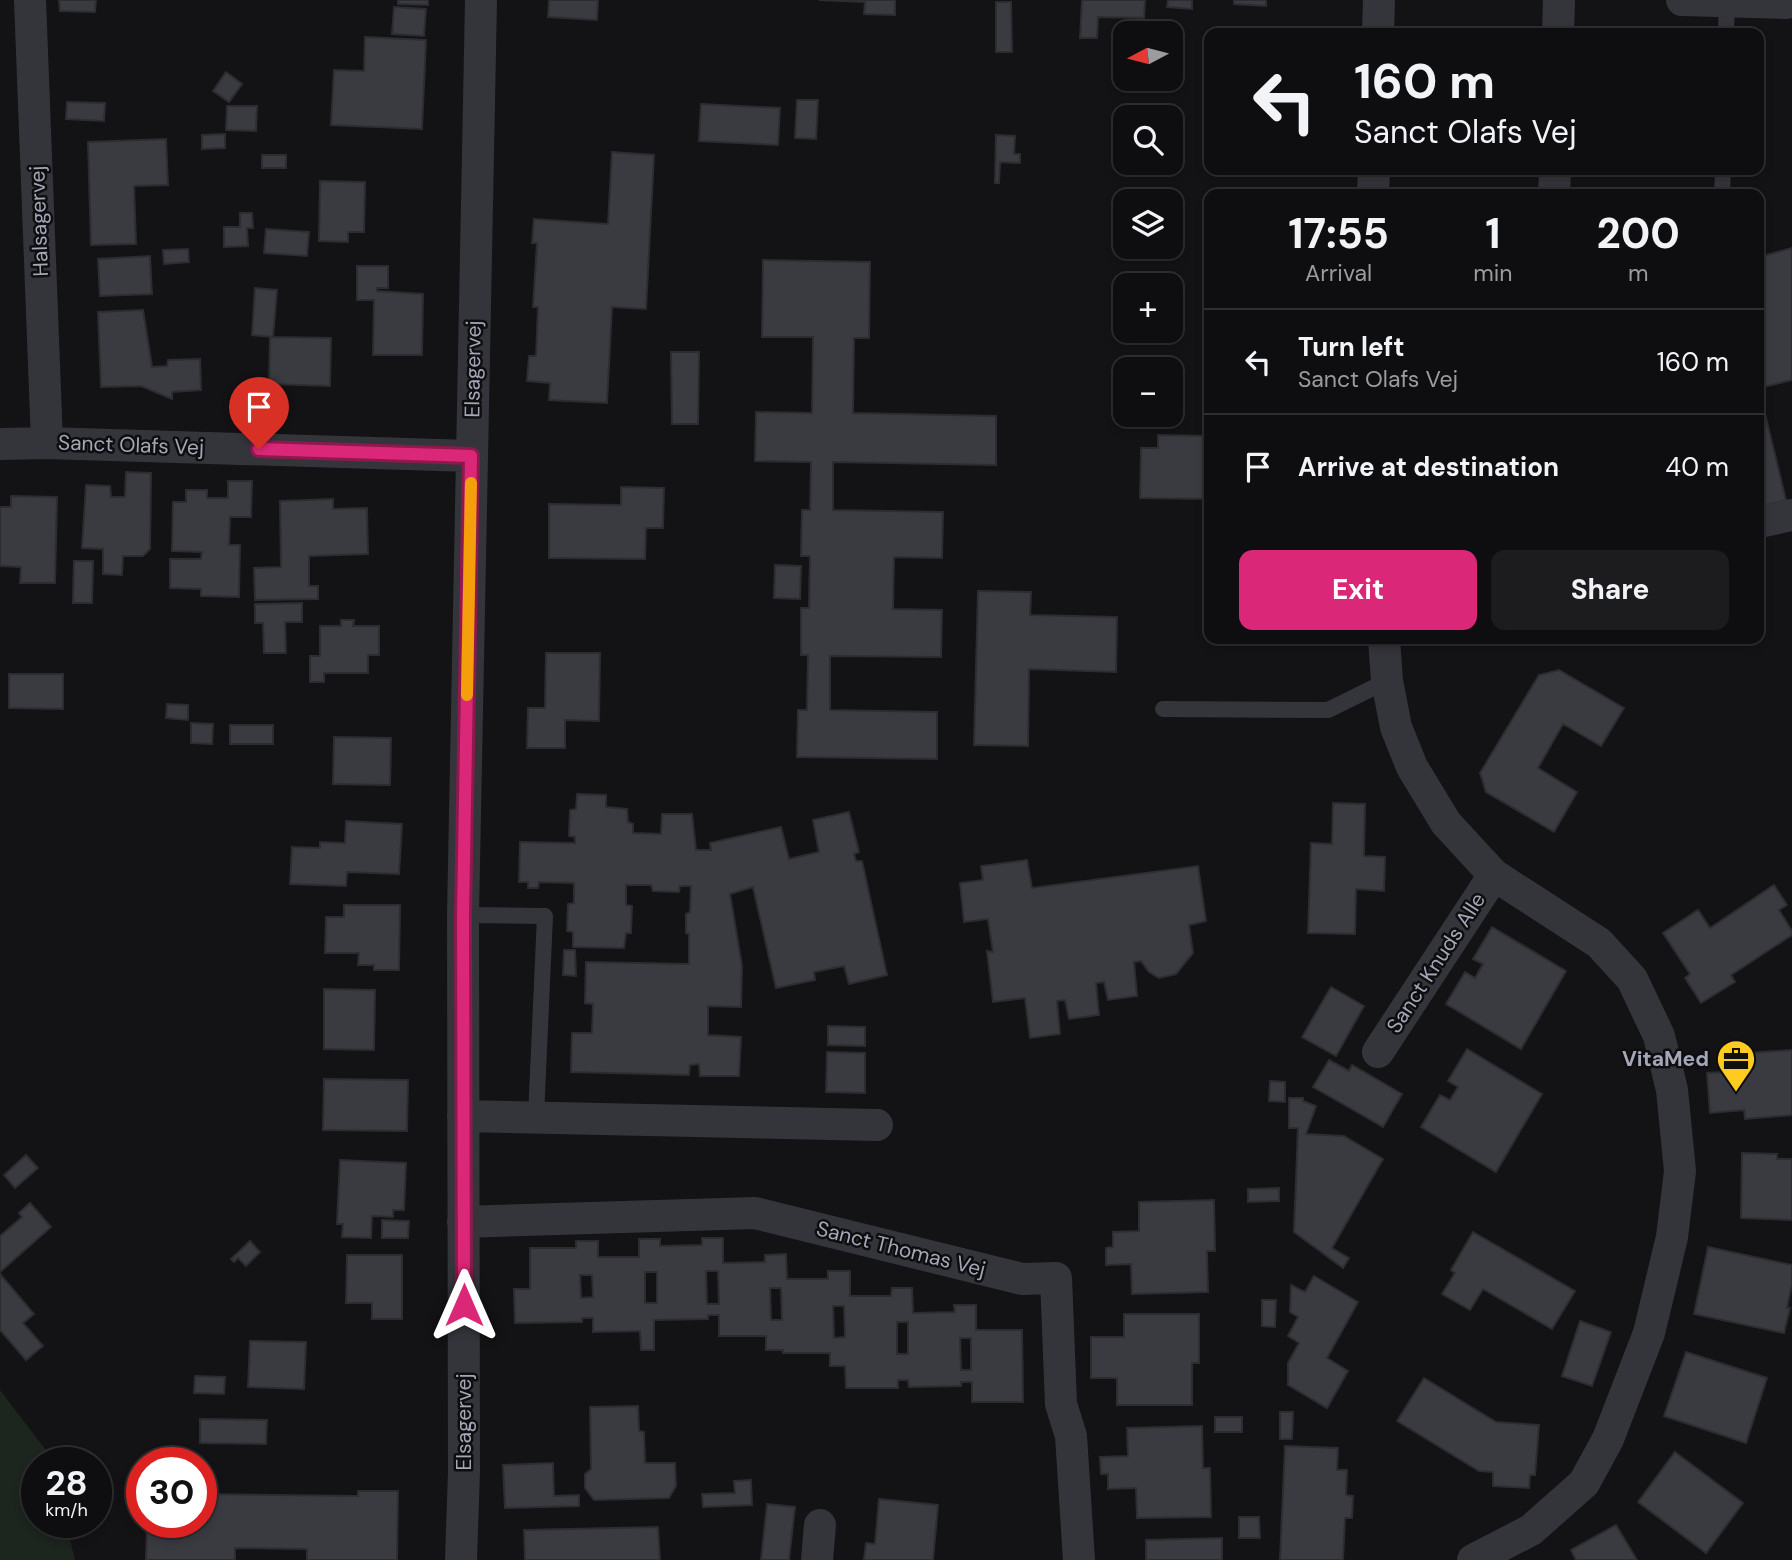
<!DOCTYPE html>
<meta charset="utf-8">
<style>
body{margin:0;font-family:"DM Sans",sans-serif;background:#1c1c1e;color:#f1f3f6;height:100vh;display:flex;flex-direction:column;font-size:26px;white-space:nowrap}
*{box-sizing:border-box;margin:0}
p{font-size:23px;color:#9b9c9f}
.icon{flex:none;width:38px;height:38px;fill:none;stroke:currentColor;stroke-width:2;stroke-linecap:round;stroke-linejoin:round}
.map{position:relative;flex:1;overflow:hidden}
.details{position:absolute;left:1204px;top:189px;width:560px;height:455px;display:flex;flex-direction:column;background:#0e0e10;border-radius:14px;box-shadow:0 4px 10px #0003,0 0 0 2px #2e2e30}
.details>*{flex:none}
.top-card{position:absolute;left:1204px;top:28px;width:560px;height:147px;border-radius:14px;box-shadow:0 4px 10px #0003,0 0 0 2px #2e2e30;background:#0e0e10;color:#f1f3f6;overflow:hidden}
.needle{width:46px;rotate:263deg}
.tools{position:absolute;left:1113px;top:21px;display:grid;gap:14px}
.tools a{display:grid;place-items:center;width:70px;height:70px;border-radius:14px;background:#0e0e10;box-shadow:0 4px 10px #0003,0 0 0 2px #2e2e30;font-size:35px}
.speed{position:absolute;left:21px;top:1447px;display:flex;gap:14px;font-size:35px;font-weight:700;text-align:center}
.speed>*{display:grid;place-content:center;width:91px;height:91px;border-radius:50%;background:#0e0e10;box-shadow:0 4px 10px #0003,0 0 0 2px #2e2e30;line-height:1}
.speed small{font-size:18px;font-weight:400}
.speed .limit{border:10px solid #d22;background:#fff;color:#111}
.pin{position:absolute;display:grid;place-items:center;width:60px;height:60px;color:#fff;margin:-72px -30px;border-radius:50% 50% 50% 0;rotate:-45deg;box-shadow:0 0 7px #0007}
.pin .icon{rotate:45deg}
.me{position:absolute;width:77px;margin:-38px;rotate:0deg;stroke-linejoin:round;filter:drop-shadow(0 0 5px #0008)}
.turn{display:flex;align-items:center;gap:24px;height:147px;padding:0 35px;font-size:32px}
.turn .icon{width:91px;height:91px;stroke-width:2.5}
.turn b{display:block;font-size:49px;line-height:60px}
.eta{display:flex;justify-content:space-evenly;align-items:center;height:119px;text-align:center}
.eta b{font-size:42px;font-weight:700;line-height:49px}
.primary-button{display:flex;gap:14px;margin-top:auto;padding:14px 35px}
.primary-button a{flex:1;height:80px;border-radius:14px;background:#db2777;color:#fff;font-size:28px;font-weight:700;line-height:80px;text-align:center}
.primary-button a+a{background:#1c1c1e;color:#f1f3f6}
ul{padding:0;list-style:none}
li{display:flex;align-items:center;gap:21px;height:105px;padding:0 35px;border-top:2px solid #2e2e30}
li div{flex:1}
li b{display:block;font-size:26px}
li em{font-style:normal}
.map>svg:first-child{display:block}
.green{fill:#1d251f}
.building{fill:#3a3b40;stroke:#2d2d31;stroke-width:2;fill-rule:evenodd}
.lines{fill:none;stroke-linecap:round;stroke-linejoin:round}
.service{stroke:#34343b;stroke-width:16}
.minor{stroke:#34343b;stroke-width:32}
.route-casing{stroke:#8e194d;stroke-width:18}
.route{stroke:#db2777;stroke-width:12}
.slow{stroke:#f59e0b;stroke-width:12}
.labels{text-anchor:middle;dominant-baseline:central;stroke-width:5;stroke-linejoin:round;paint-order:stroke}
.street-label{font-size:21px;fill:#a3a7b7;stroke:#0e0e10}
.poi-label{font-size:21px;font-weight:bold;fill:#a3a7b7;stroke:#0e0e10;text-anchor:end}
</style>
<div class="map">
<svg width="1792" height="1560" viewBox="0 0 1792 1560">
<rect width="100%" height="100%" fill="#131315"/>
<!-- green -->
<path class="green" d="M 0,1390 L 48,1453 L 50,1463 L 37,1463 L 37,1522 L 66,1523 L 75,1560 L 0,1560 Z"/>
<!-- building -->
<path class="building" d="M 59,0 L 96,0 L 95,12 L 60,11 Z
M 398,0 L 428,0 L 428,5 L 398,4 Z
M 549,0 L 598,0 L 597,20 L 548,17 Z
M 819,0 L 895,0 L 895,15 L 864,14 L 865,2 Z
M 1082,0 L 1145,0 L 1144,18 L 1098,17 L 1097,38 L 1080,38 Z
M 1168,0 L 1192,0 L 1192,9 L 1167,7 Z
M 1234,0 L 1266,0 L 1266,6 L 1234,4 Z
M 996,2 L 1011,2 L 1012,52 L 996,52 Z
M 394,7 L 426,9 L 424,36 L 392,34 Z
M 365,37 L 426,40 L 422,129 L 331,125 L 334,70 L 364,71 Z
M 226,72 L 242,84 L 229,102 L 213,91 Z
M 797,100 L 818,100 L 816,139 L 795,138 Z
M 67,102 L 105,103 L 104,121 L 66,119 Z
M 701,104 L 780,108 L 778,145 L 699,141 Z
M 227,106 L 257,106 L 256,131 L 226,130 Z
M 225,134 L 225,148 L 202,149 L 202,135 Z
M 996,135 L 1015,136 L 1014,154 L 1020,154 L 1020,163 L 1000,162 L 999,183 L 995,183 Z
M 166,139 L 168,185 L 134,186 L 136,244 L 91,245 L 88,142 Z
M 612,152 L 654,155 L 646,309 L 612,307 L 607,403 L 549,400 L 550,383 L 527,381 L 529,356 L 536,356 L 538,307 L 533,307 L 537,243 L 532,243 L 534,219 L 608,224 Z
M 262,155 L 286,155 L 286,168 L 262,168 Z
M 320,181 L 365,182 L 364,232 L 348,232 L 348,242 L 319,241 Z
M 240,213 L 252,213 L 253,228 L 247,228 L 248,246 L 224,247 L 224,227 L 240,227 Z
M 266,229 L 309,232 L 307,256 L 264,253 Z
M 1792,248 L 1792,380 L 1759,388 L 1759,257 Z
M 188,249 L 189,262 L 164,264 L 163,250 Z
M 150,256 L 152,294 L 100,296 L 98,259 Z
M 763,260 L 870,262 L 869,338 L 854,338 L 853,413 L 996,416 L 996,465 L 833,462 L 833,510 L 943,512 L 942,558 L 894,557 L 893,609 L 942,610 L 941,657 L 830,656 L 830,710 L 937,712 L 937,759 L 797,757 L 798,710 L 807,710 L 808,655 L 801,655 L 801,608 L 809,608 L 810,556 L 801,556 L 802,510 L 810,510 L 811,462 L 755,461 L 756,412 L 812,413 L 813,337 L 762,337 Z
M 357,266 L 388,266 L 388,288 L 377,288 L 377,291 L 423,294 L 422,355 L 373,355 L 374,300 L 357,300 Z
M 255,288 L 277,290 L 273,337 L 252,335 Z
M 143,310 L 152,367 L 167,366 L 168,360 L 200,359 L 201,390 L 172,392 L 172,399 L 141,386 L 101,387 L 98,312 Z
M 270,337 L 331,338 L 330,386 L 269,384 Z
M 671,352 L 699,352 L 698,424 L 672,424 Z
M 1759,389 L 1786,500 L 1759,507 Z
M 1158,435 L 1209,436 L 1209,499 L 1140,498 L 1141,448 L 1158,448 Z
M 126,472 L 151,473 L 150,549 L 143,556 L 123,556 L 122,575 L 103,574 L 103,549 L 82,548 L 86,485 L 110,486 L 111,497 L 125,497 Z
M 228,481 L 252,481 L 251,517 L 230,517 L 229,545 L 240,545 L 239,597 L 201,596 L 201,589 L 170,588 L 170,559 L 201,559 L 202,552 L 172,551 L 173,502 L 186,502 L 186,490 L 207,490 L 207,498 L 228,498 Z
M 621,487 L 664,488 L 663,528 L 646,528 L 645,559 L 549,558 L 549,504 L 621,505 Z
M 11,496 L 57,497 L 55,583 L 20,583 L 21,567 L 0,566 L 0,507 L 11,507 Z
M 333,499 L 333,509 L 367,508 L 368,554 L 309,556 L 309,586 L 318,586 L 318,599 L 255,600 L 254,568 L 281,567 L 280,501 Z
M 74,561 L 93,561 L 92,603 L 73,603 Z
M 775,565 L 801,566 L 800,599 L 774,598 Z
M 978,591 L 1031,592 L 1030,615 L 1117,617 L 1116,672 L 1029,669 L 1028,746 L 974,745 Z
M 302,603 L 302,622 L 285,622 L 286,653 L 264,653 L 263,623 L 255,623 L 255,604 Z
M 341,620 L 354,620 L 353,626 L 379,626 L 379,655 L 368,655 L 368,673 L 324,673 L 324,682 L 310,682 L 310,656 L 320,656 L 320,626 L 341,626 Z
M 546,653 L 600,653 L 599,721 L 565,720 L 565,748 L 527,748 L 528,708 L 545,708 Z
M 1559,670 L 1624,708 L 1601,746 L 1563,724 L 1538,768 L 1577,792 L 1554,832 L 1486,792 L 1480,773 L 1539,675 Z
M 9,674 L 63,674 L 63,709 L 9,708 Z
M 167,704 L 188,705 L 188,720 L 166,718 Z
M 191,723 L 213,724 L 212,744 L 191,743 Z
M 230,725 L 273,725 L 273,744 L 230,744 Z
M 334,737 L 391,738 L 390,785 L 333,784 Z
M 577,794 L 606,795 L 606,807 L 627,809 L 628,822 L 633,824 L 633,833 L 661,834 L 662,814 L 692,814 L 696,850 L 711,850 L 710,843 L 781,827 L 789,859 L 819,852 L 813,820 L 849,812 L 859,852 L 854,854 L 856,861 L 862,861 L 887,975 L 849,984 L 844,966 L 814,972 L 815,980 L 776,988 L 753,887 L 730,894 L 742,966 L 741,1007 L 708,1006 L 708,1035 L 741,1037 L 739,1076 L 700,1076 L 699,1064 L 690,1065 L 689,1075 L 571,1072 L 572,1033 L 592,1033 L 593,1004 L 585,1003 L 586,962 L 689,964 L 689,934 L 686,933 L 686,914 L 690,912 L 691,886 L 680,886 L 679,892 L 653,891 L 651,885 L 626,885 L 626,905 L 632,906 L 631,933 L 626,933 L 624,948 L 573,947 L 573,932 L 567,931 L 568,904 L 574,903 L 574,883 L 539,882 L 538,888 L 528,888 L 528,882 L 519,882 L 520,842 L 575,843 L 575,837 L 569,836 L 570,810 L 576,809 Z
M 1333,803 L 1365,804 L 1364,856 L 1385,857 L 1384,891 L 1356,889 L 1355,934 L 1308,933 L 1311,843 L 1332,844 Z
M 346,821 L 402,824 L 399,874 L 347,872 L 346,886 L 290,884 L 292,847 L 320,848 L 320,842 L 345,843 Z
M 1027,860 L 1032,888 L 1198,866 L 1206,921 L 1189,925 L 1193,953 L 1176,974 L 1159,978 L 1149,972 L 1141,961 L 1134,962 L 1137,996 L 1108,1000 L 1104,982 L 1096,983 L 1099,1015 L 1069,1019 L 1065,1000 L 1057,1001 L 1060,1034 L 1030,1038 L 1025,998 L 993,1002 L 987,951 L 993,952 L 988,919 L 964,922 L 960,883 L 983,880 L 981,866 Z
M 1774,885 L 1787,905 L 1779,910 L 1792,931 L 1792,935 L 1731,975 L 1735,982 L 1701,1003 L 1685,978 L 1690,974 L 1663,933 L 1698,910 L 1710,928 Z
M 344,905 L 400,905 L 399,970 L 374,970 L 374,965 L 358,965 L 359,953 L 325,953 L 326,917 L 344,917 Z
M 1492,927 L 1566,971 L 1521,1049 L 1446,1004 L 1465,972 L 1475,978 L 1483,964 L 1473,959 Z
M 564,950 L 575,950 L 576,976 L 563,975 Z
M 1331,987 L 1364,1006 L 1336,1056 L 1302,1037 Z
M 324,989 L 375,990 L 374,1050 L 324,1049 Z
M 828,1026 L 865,1027 L 865,1046 L 828,1045 Z
M 1467,1049 L 1542,1094 L 1496,1172 L 1421,1127 L 1440,1095 L 1450,1100 L 1458,1087 L 1448,1081 Z
M 1792,1050 L 1792,1115 L 1745,1119 L 1744,1110 L 1710,1113 L 1707,1073 L 1724,1072 L 1722,1055 Z
M 827,1052 L 865,1053 L 865,1093 L 826,1092 Z
M 1329,1060 L 1349,1071 L 1352,1065 L 1402,1094 L 1383,1127 L 1313,1087 Z
M 324,1079 L 408,1080 L 407,1131 L 323,1130 Z
M 1270,1081 L 1285,1082 L 1285,1102 L 1269,1101 Z
M 1289,1098 L 1303,1098 L 1303,1101 L 1316,1106 L 1306,1134 L 1344,1136 L 1383,1159 L 1332,1248 L 1349,1258 L 1343,1268 L 1294,1232 L 1298,1128 L 1289,1128 Z
M 1742,1153 L 1777,1154 L 1777,1159 L 1792,1159 L 1792,1220 L 1741,1218 Z
M 26,1155 L 38,1168 L 15,1188 L 4,1175 Z
M 340,1160 L 406,1163 L 404,1210 L 393,1210 L 393,1217 L 372,1216 L 371,1238 L 342,1237 L 343,1224 L 337,1224 Z
M 1279,1188 L 1279,1201 L 1248,1202 L 1248,1189 Z
M 1214,1200 L 1215,1251 L 1207,1251 L 1208,1292 L 1132,1294 L 1131,1264 L 1106,1265 L 1106,1248 L 1113,1247 L 1113,1232 L 1139,1231 L 1139,1202 Z
M 30,1203 L 51,1227 L 0,1272 L 0,1236 L 22,1217 L 19,1213 Z
M 382,1220 L 409,1221 L 408,1238 L 382,1238 Z
M 1473,1232 L 1575,1291 L 1552,1329 L 1483,1289 L 1470,1310 L 1442,1294 L 1455,1273 L 1451,1270 Z
M 702,1238 L 723,1238 L 723,1263 L 765,1262 L 765,1255 L 786,1254 L 787,1279 L 828,1279 L 828,1271 L 850,1271 L 850,1296 L 891,1296 L 892,1288 L 912,1288 L 913,1313 L 955,1312 L 954,1305 L 976,1305 L 976,1330 L 1022,1330 L 1023,1402 L 972,1402 L 972,1382 L 961,1382 L 961,1386 L 909,1387 L 908,1380 L 898,1380 L 898,1388 L 846,1388 L 845,1366 L 830,1366 L 830,1353 L 783,1353 L 783,1350 L 766,1350 L 766,1336 L 719,1336 L 719,1315 L 708,1315 L 708,1319 L 654,1320 L 654,1350 L 641,1350 L 640,1331 L 593,1332 L 593,1318 L 582,1318 L 582,1322 L 515,1323 L 514,1289 L 530,1289 L 530,1248 L 576,1248 L 576,1241 L 598,1241 L 598,1257 L 639,1257 L 639,1239 L 660,1239 L 660,1246 L 702,1245 ZM 706,1271 L 718,1271 L 719,1304 L 707,1304 ZM 645,1272 L 657,1272 L 657,1303 L 645,1303 ZM 580,1275 L 592,1275 L 593,1297 L 581,1298 ZM 770,1288 L 781,1288 L 782,1320 L 771,1320 ZM 833,1306 L 844,1306 L 845,1337 L 834,1338 ZM 897,1322 L 908,1322 L 908,1354 L 897,1354 ZM 960,1338 L 971,1338 L 971,1370 L 961,1370 Z
M 250,1241 L 260,1252 L 246,1266 L 238,1258 L 234,1262 L 231,1259 Z
M 1708,1247 L 1792,1265 L 1792,1283 L 1787,1308 L 1790,1308 L 1784,1333 L 1694,1314 Z
M 347,1255 L 402,1255 L 402,1319 L 372,1319 L 372,1303 L 346,1303 Z
M 0,1274 L 34,1314 L 23,1323 L 43,1346 L 26,1360 L 0,1330 Z
M 1314,1276 L 1358,1302 L 1327,1358 L 1348,1371 L 1327,1408 L 1288,1385 L 1288,1363 L 1299,1343 L 1288,1336 L 1298,1317 L 1290,1312 L 1291,1285 L 1305,1292 Z
M 1262,1300 L 1276,1300 L 1275,1327 L 1262,1326 Z
M 1124,1314 L 1199,1314 L 1199,1363 L 1192,1363 L 1192,1405 L 1117,1405 L 1117,1378 L 1091,1378 L 1091,1337 L 1124,1337 Z
M 1580,1321 L 1611,1332 L 1592,1386 L 1562,1376 Z
M 250,1341 L 306,1342 L 304,1389 L 248,1387 Z
M 1686,1352 L 1767,1378 L 1746,1443 L 1664,1416 Z
M 195,1376 L 225,1377 L 224,1394 L 194,1393 Z
M 1424,1378 L 1496,1422 L 1539,1425 L 1535,1475 L 1530,1475 L 1529,1488 L 1493,1486 L 1493,1472 L 1479,1471 L 1397,1421 Z
M 638,1406 L 639,1431 L 644,1432 L 645,1463 L 675,1463 L 676,1486 L 669,1498 L 594,1500 L 585,1488 L 585,1474 L 591,1469 L 590,1407 Z
M 1280,1412 L 1293,1412 L 1292,1439 L 1280,1439 Z
M 1215,1417 L 1242,1417 L 1242,1432 L 1215,1432 Z
M 200,1419 L 267,1420 L 266,1444 L 200,1443 Z
M 1202,1426 L 1203,1468 L 1210,1468 L 1211,1517 L 1137,1518 L 1136,1488 L 1108,1489 L 1108,1474 L 1101,1474 L 1100,1457 L 1128,1456 L 1127,1428 Z
M 1285,1446 L 1338,1448 L 1337,1470 L 1347,1470 L 1346,1495 L 1353,1496 L 1352,1518 L 1345,1518 L 1343,1560 L 1280,1560 Z
M 1675,1452 L 1743,1503 L 1706,1553 L 1638,1502 Z
M 148,1453 L 189,1453 L 189,1463 L 148,1463 Z
M 553,1463 L 554,1496 L 579,1495 L 579,1506 L 505,1508 L 503,1465 Z
M 751,1480 L 752,1505 L 703,1507 L 702,1494 L 735,1493 L 734,1481 Z
M 358,1491 L 398,1491 L 397,1560 L 307,1560 L 307,1549 L 235,1548 L 235,1560 L 146,1560 L 147,1522 L 201,1522 L 201,1494 L 358,1496 Z
M 879,1499 L 938,1505 L 933,1560 L 864,1560 L 866,1543 L 875,1544 Z
M 767,1504 L 795,1507 L 789,1560 L 761,1560 Z
M 1239,1517 L 1259,1517 L 1260,1538 L 1239,1538 Z
M 1616,1525 L 1637,1560 L 1576,1560 L 1571,1550 Z
M 658,1527 L 660,1560 L 525,1560 L 524,1530 Z
M 1222,1538 L 1222,1560 L 1146,1560 L 1146,1540 Z"/>
<g class="lines">
<!-- service -->
<path class="service" d="M 1726,33 L 1727,1
M 1722,194 L 1723,170
M 1163,709 L 1328,710 L 1387,681
M 463,915 L 545,916 L 536,1117"/>
<!-- minor -->
<path class="minor" d="M 30,0 L 47,443
M 1682,0 L 1786,3 L 1786,0
M 1378,33 L 1379,0
M 1558,33 L 1559,0
M 1373,194 L 1374,170
M 1554,194 L 1555,170
M 0,444 L 47,443 L 471,456
M 1759,522 L 1792,515
M 1384,639 L 1387,681 L 1396,727 L 1412,767 L 1446,823 L 1494,875 L 1599,943 L 1632,979 L 1659,1036 L 1672,1090 L 1680,1171 L 1672,1237 L 1649,1333 L 1608,1439 L 1584,1483 L 1531,1530 L 1473,1560
M 1378,1052 L 1494,875
M 463,1116 L 877,1125
M 463,1222 L 755,1213 L 1022,1279 L 1056,1278 L 1061,1404 L 1071,1436 L 1079,1560
M 461,1560 L 464,1471 L 463,915 L 481,0
M 817,1560 L 820,1525"/>
</g>
<g class="lines">
<!-- route casing -->
<g class="route-casing">
<path id="route" d="M 259,449 L 471,456 L 463,915 L 464,1305"/>
</g>
<!-- route -->
<use href="#route" class="route"/>
<!-- slow -->
<path class="slow" d="M 467,695 L 471,483"/>
</g>
<!-- icons -->
<defs>
<g id="office-pin" transform="scale(2.0125)"><path d="M0 17L-7.5 6A9.5 9.5 0 1 1 7.5 6Z" fill="#ffcb21" stroke="#0e0e10"/><path d="M-6-3h4V-5.5h4V-3h4V5H-6ZM-1-4.5V-3h2v-1.5ZM-6 0V1H6V0Z" fill="#111"/></g>
</defs>
<g fill-rule="evenodd">
<use href="#office-pin" x="1736" y="1059"/>
</g>
<g class="labels">
<!-- street labels -->
<g class="street-label">
<text transform="translate(39 221) rotate(-92)">Halsagervej</text>
<text transform="translate(473 369) rotate(-89)">Elsagervej</text>
<text transform="translate(131 445) rotate(2)">Sanct Olafs Vej</text>
<text transform="translate(1436 963) rotate(-57)">Sanct Knuds Alle</text>
<text transform="translate(901 1249) rotate(14)">Sanct Thomas Vej</text>
<text transform="translate(464 1422) rotate(-90)">Elsagervej</text>
</g>
<!-- poi labels -->
<g class="poi-label">
<text x="1709" y="1059">VitaMed</text>
</g>
</g>
</svg>
<div class="tools">
<a><svg class="needle" viewBox="-14 -14 28 28"><path d="M0-13l5 13h-10z" fill="#e53935"/><path d="M0 13l5-13h-10z" fill="#9b9c9f"/></svg></a>
<a><svg class="icon" aria-label="search" viewBox="0 0 24 24"><circle cx="10" cy="10" r="6"/><path d="M15 15l6 6"/></svg></a>
<a><svg class="icon" aria-label="layers" viewBox="0 0 24 24"><path d="M12 4l9 5-9 5-9-5zM3 14l9 5 9-5"/></svg></a>
<a>+</a>
<a>−</a>
</div>
<div class="speed"><div>28<small>km/h</small></div><div class="limit">30</div></div>
<div class="pin" style="left:259px;top:449px;background:#d93025"><svg class="icon" aria-label="arrive" viewBox="0 0 24 24"><path d="M6 21V4h12l-3 4 3 4H6"/></svg></div>
<svg class="me" style="left:464px;top:1305px" viewBox="-20 -20 40 40"><path d="M0-17L14 15 0 8-14 15z" fill="#db2777" stroke="#fff" stroke-width="4"/></svg>
<div class="top-card">
<div class="turn"><svg class="icon" aria-label="left" viewBox="0 0 24 24"><path d="M17 20v-9H6M10 6l-5 5 5 5"/></svg><div><b>160 m</b>Sanct Olafs Vej</div></div>
</div>
<section class="details">
<div class="eta">
<div><b>17:55</b><p>Arrival</p></div>
<div><b>1</b><p>min</p></div>
<div><b>200</b><p>m</p></div>
</div>
<ul>
<li><svg class="icon" aria-label="left" viewBox="0 0 24 24"><path d="M17 20v-9H6M10 6l-5 5 5 5"/></svg><div><b>Turn left</b><p>Sanct Olafs Vej</p></div><em>160 m</em></li>
<li><svg class="icon" aria-label="arrive" viewBox="0 0 24 24"><path d="M6 21V4h12l-3 4 3 4H6"/></svg><div><b>Arrive at destination</b></div><em>40 m</em></li>
</ul>
<div class="primary-button"><a>Exit</a><a>Share</a></div>
</section>
</div>
